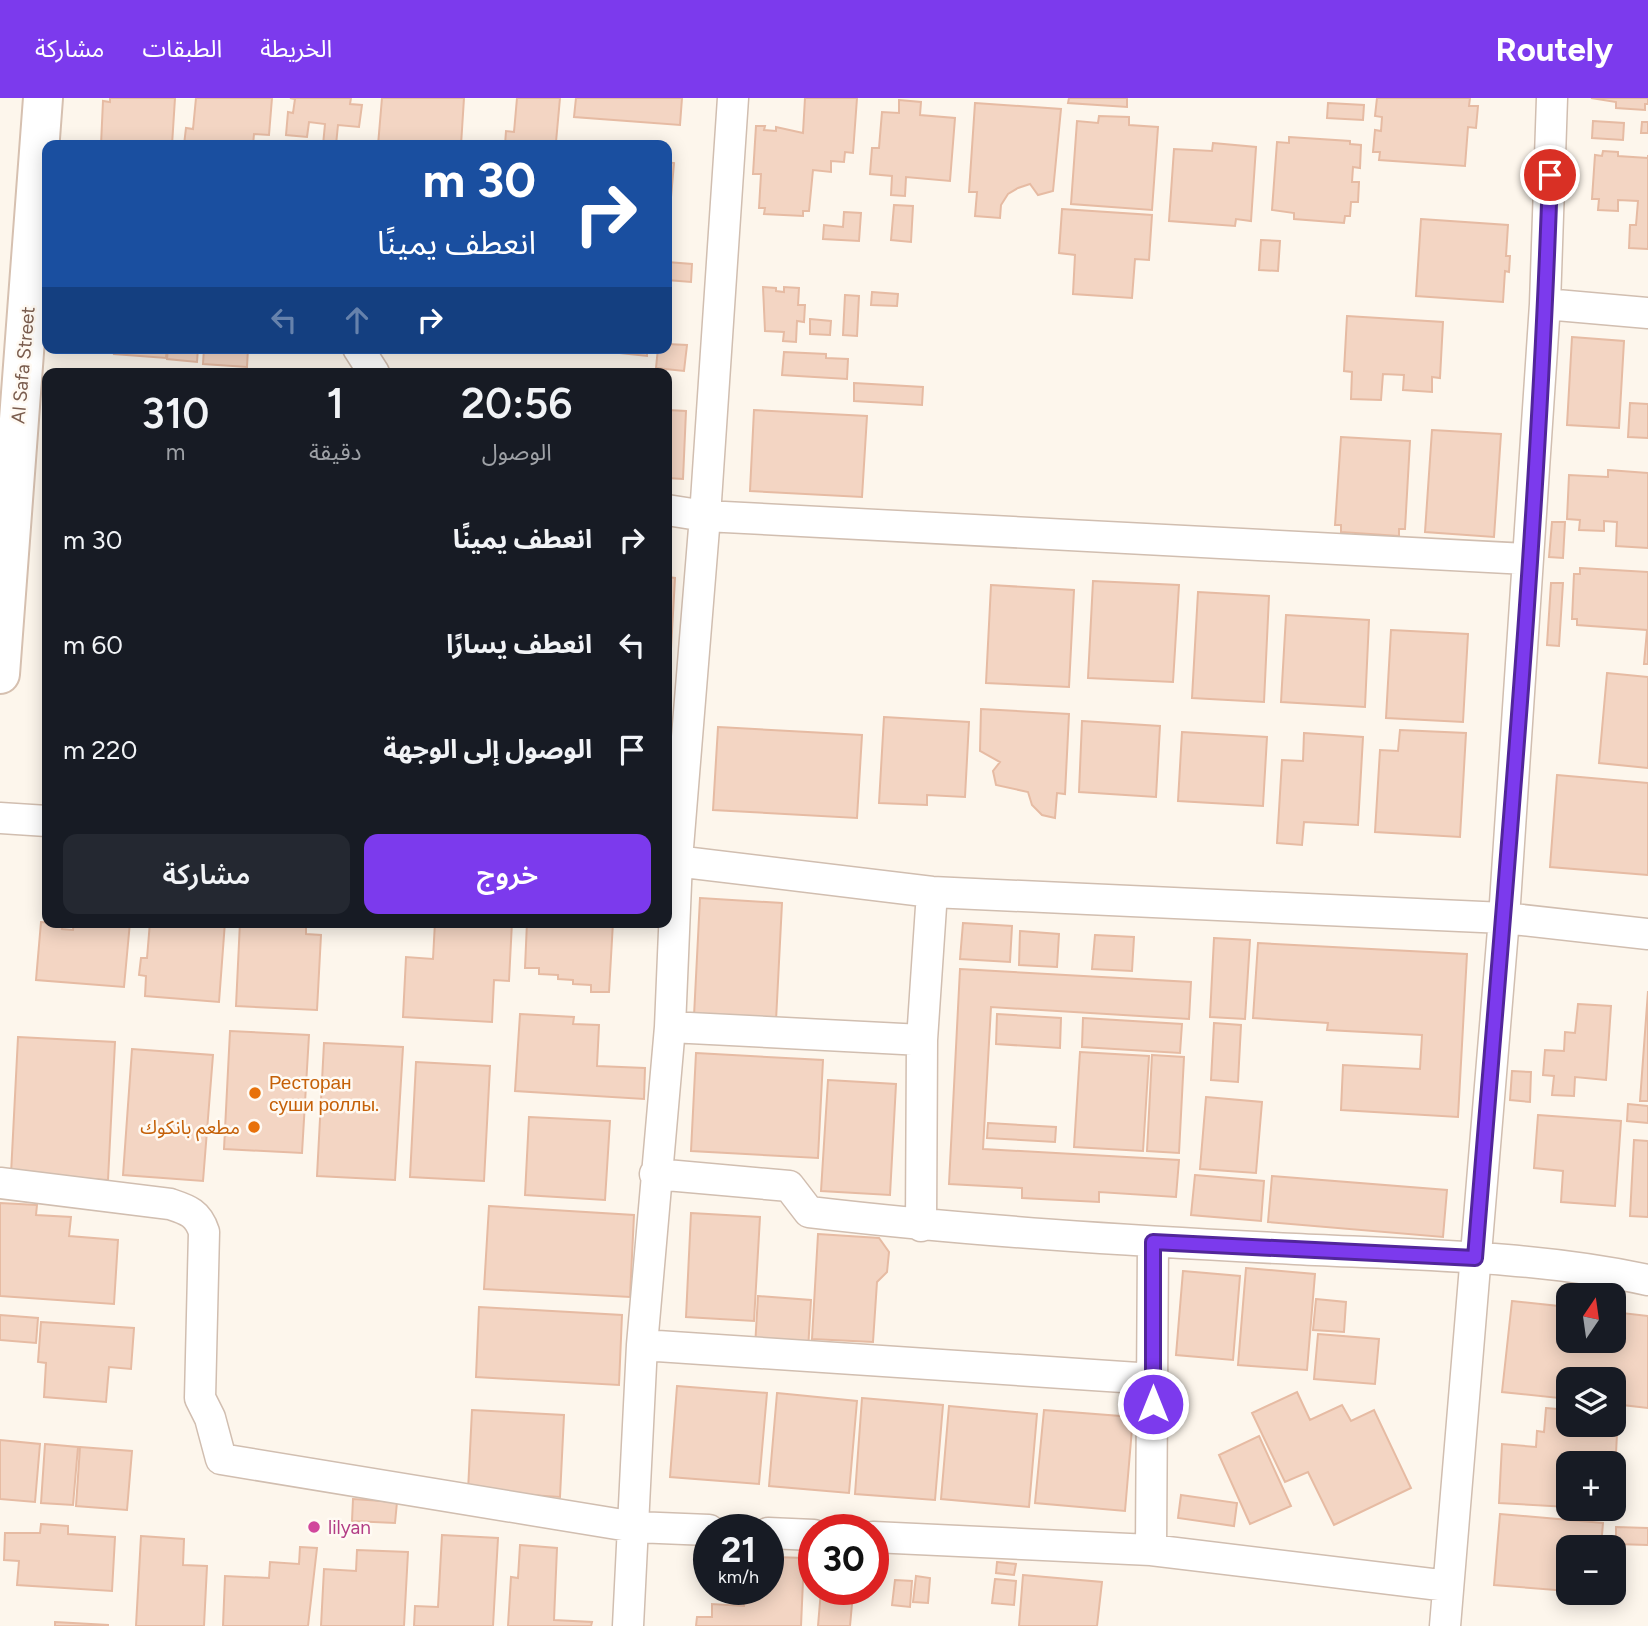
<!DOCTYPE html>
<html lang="ar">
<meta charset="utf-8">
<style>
body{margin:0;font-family:Figtree,"Noto Sans Arabic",sans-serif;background:#242831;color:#f1f3f6;direction:rtl;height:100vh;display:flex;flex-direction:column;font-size:26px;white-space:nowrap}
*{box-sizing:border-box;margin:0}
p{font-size:23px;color:#9ea1a6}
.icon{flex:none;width:38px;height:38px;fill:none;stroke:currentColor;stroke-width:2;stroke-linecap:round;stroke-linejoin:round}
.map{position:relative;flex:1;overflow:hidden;direction:ltr}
.sheet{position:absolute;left:42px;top:270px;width:630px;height:560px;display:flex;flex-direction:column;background:#171b24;border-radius:14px;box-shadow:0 4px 18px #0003;direction:rtl}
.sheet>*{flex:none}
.guide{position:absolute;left:42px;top:42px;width:630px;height:214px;border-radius:14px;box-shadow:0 4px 18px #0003;direction:rtl;background:#1a4fa0;color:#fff;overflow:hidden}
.needle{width:46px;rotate:13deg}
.fabs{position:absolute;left:1556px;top:1185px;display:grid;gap:14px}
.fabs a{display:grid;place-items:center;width:70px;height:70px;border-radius:14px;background:#171b24;box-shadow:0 4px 18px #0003;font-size:35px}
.speed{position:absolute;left:693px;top:1416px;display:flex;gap:14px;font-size:35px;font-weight:700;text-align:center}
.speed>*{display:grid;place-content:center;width:91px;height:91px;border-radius:50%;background:#171b24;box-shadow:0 4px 18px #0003;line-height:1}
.speed small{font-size:18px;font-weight:400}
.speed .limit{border:10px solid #d22;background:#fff;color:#111}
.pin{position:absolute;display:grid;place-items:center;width:60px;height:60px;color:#fff;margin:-30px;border:4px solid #fff;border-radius:50%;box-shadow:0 2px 7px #0007}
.me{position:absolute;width:77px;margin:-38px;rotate:0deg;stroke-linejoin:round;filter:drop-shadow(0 0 5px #0008)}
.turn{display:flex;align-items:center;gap:24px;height:147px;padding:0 21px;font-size:32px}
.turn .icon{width:91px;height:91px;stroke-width:2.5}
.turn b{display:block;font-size:49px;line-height:60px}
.lanes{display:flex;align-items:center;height:66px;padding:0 21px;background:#0003;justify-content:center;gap:35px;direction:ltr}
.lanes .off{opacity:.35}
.eta{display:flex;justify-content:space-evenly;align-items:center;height:119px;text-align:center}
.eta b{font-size:42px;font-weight:600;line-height:49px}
.primary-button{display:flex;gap:14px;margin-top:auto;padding:14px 21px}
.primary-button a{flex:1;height:80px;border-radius:14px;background:#7c3aed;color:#fff;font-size:28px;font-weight:600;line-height:80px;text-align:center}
.primary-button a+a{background:#242831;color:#f1f3f6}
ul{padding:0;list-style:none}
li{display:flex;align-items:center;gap:21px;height:105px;padding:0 21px}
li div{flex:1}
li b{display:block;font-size:26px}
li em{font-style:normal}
header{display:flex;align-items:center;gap:42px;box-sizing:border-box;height:98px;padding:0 35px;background:#7c3aed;color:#fff}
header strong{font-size:33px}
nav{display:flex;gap:38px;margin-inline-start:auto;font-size:24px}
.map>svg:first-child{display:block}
.building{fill:#f3d5c3;stroke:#e6bba3;stroke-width:2}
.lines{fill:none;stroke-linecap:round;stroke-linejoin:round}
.street-casing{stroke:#d1beb0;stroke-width:33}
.secondary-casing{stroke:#d6c0b0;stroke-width:42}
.street{stroke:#fff;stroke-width:30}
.secondary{stroke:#fff;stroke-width:38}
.route-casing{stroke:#51269a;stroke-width:18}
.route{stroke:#7c3aed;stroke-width:12}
.food-dot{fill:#e8710a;stroke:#fffaf3;stroke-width:2.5}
.hotel-dot{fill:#d1479c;stroke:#fffaf3;stroke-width:2.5}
.labels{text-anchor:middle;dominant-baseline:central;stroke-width:5;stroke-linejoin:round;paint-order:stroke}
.street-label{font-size:19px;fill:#7a5c4d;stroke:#fffaf3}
.food-label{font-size:19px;fill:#c56008;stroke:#fffaf3;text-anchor:start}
.hotel-label{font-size:19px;fill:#b23c85;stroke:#fffaf3;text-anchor:start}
</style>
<header>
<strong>Routely</strong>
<nav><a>الخريطة</a><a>الطبقات</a><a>مشاركة</a></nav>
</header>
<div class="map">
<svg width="1648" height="1528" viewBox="0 0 1648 1528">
<rect width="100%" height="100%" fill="#fdf6ec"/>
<!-- building -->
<path class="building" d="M 110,0 L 175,0 L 172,47 L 101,47 L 103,3 L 110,4 Z
M 196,0 L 272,0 L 269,37 L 254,36 L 253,47 L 184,47 L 186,30 L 193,31 Z
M 290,0 L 351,0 L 350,6 L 362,7 L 359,29 L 338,27 L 336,47 L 323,47 L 325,26 L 309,24 L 307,39 L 286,37 L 288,14 L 293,15 L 295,1 Z
M 382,0 L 464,0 L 461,47 L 378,47 Z
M 517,0 L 560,0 L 556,44 L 550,44 L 549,47 L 505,47 L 506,33 L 514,34 Z
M 576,0 L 682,0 L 680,27 L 574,19 Z
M 805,0 L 857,0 L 853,55 L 845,54 L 844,64 L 831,63 L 831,74 L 813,72 L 809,113 L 803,113 L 803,118 L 764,116 L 765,110 L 759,110 L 761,76 L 753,76 L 756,28 L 765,28 L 764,32 L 776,33 L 776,29 L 803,35 Z
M 1069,0 L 1127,0 L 1127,9 L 1068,5 Z
M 1377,0 L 1470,0 L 1469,8 L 1478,8 L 1476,30 L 1468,29 L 1465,68 L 1379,62 L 1380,54 L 1373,54 L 1375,32 L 1381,33 L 1382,19 L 1375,18 Z
M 1591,0 L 1648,0 L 1648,6 L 1645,6 L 1645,12 L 1616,10 L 1616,4 Z
M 899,2 L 921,4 L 920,17 L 955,20 L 950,83 L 906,79 L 905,98 L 891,97 L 892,78 L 870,76 L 872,50 L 879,50 L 882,14 L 899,15 Z
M 975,5 L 1061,11 L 1053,93 L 1038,97 L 1030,86 L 1018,90 L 1008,96 L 1001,107 L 1000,120 L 975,118 L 977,94 L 969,94 Z
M 1328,5 L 1364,7 L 1363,22 L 1327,20 Z
M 1099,18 L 1129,19 L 1129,27 L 1158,29 L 1152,112 L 1071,106 L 1077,23 L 1098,25 Z
M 1593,23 L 1624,25 L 1623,42 L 1592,40 Z
M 1642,24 L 1648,24 L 1648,35 L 1641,35 Z
M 1289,39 L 1350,43 L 1350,46 L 1361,47 L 1360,70 L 1353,69 L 1352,84 L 1359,84 L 1358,104 L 1351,104 L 1350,118 L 1345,118 L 1344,125 L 1294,121 L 1294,115 L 1272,112 L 1277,44 L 1289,45 Z
M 1213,45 L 1256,49 L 1251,123 L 1236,121 L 1235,128 L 1169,123 L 1174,51 L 1212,53 Z
M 1603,53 L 1618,54 L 1618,58 L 1648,60 L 1648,57 L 1648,151 L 1629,150 L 1630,127 L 1636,127 L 1638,103 L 1618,102 L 1618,113 L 1598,112 L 1599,101 L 1592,101 L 1595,57 L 1602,58 Z
M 667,64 L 674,65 L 667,145 Z
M 894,107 L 913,108 L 911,144 L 891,142 Z
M 1062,111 L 1152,117 L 1149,162 L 1135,161 L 1132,200 L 1073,196 L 1075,157 L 1059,155 Z
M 844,114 L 861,115 L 859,143 L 823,141 L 824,127 L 843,129 Z
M 1421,121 L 1508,127 L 1506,158 L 1510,158 L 1509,174 L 1505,173 L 1503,204 L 1416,198 Z
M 1261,142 L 1280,143 L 1278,173 L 1259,172 Z
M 667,164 L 692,166 L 691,184 L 667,182 Z
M 763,189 L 776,190 L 776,193 L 784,194 L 784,189 L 799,190 L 798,207 L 805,207 L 804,224 L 797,223 L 796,244 L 783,243 L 784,234 L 765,233 Z
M 872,194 L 898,196 L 897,208 L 871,207 Z
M 845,197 L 859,198 L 857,238 L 843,237 Z
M 1347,218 L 1443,224 L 1440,280 L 1432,279 L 1432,294 L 1403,292 L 1404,277 L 1383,276 L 1381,302 L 1351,301 L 1352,274 L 1344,273 Z
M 810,221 L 831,223 L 830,237 L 810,236 Z
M 1572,239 L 1624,243 L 1619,330 L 1567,327 Z
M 667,246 L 687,247 L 684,273 L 656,270 L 658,250 L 667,250 Z
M 115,250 L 167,250 L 166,260 L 114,256 Z
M 168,250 L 198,250 L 197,264 L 167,261 Z
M 204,250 L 248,250 L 247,269 L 203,266 Z
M 572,250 L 647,250 L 647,258 Z
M 784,254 L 826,256 L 826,260 L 848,261 L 847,281 L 782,277 Z
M 74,271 L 130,275 L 74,275 Z
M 854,285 L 923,289 L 922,307 L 854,303 Z
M 1630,305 L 1648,306 L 1648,340 L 1628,339 Z
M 667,312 L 686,313 L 683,381 L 667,380 Z
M 754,312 L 867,318 L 862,399 L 750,393 Z
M 1432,332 L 1501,336 L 1494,439 L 1425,434 Z
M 1341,339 L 1410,343 L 1405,431 L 1399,431 L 1399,438 L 1341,434 L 1341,427 L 1335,427 Z
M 1608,372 L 1648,375 L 1648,450 L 1616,448 L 1617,424 L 1604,423 L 1604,433 L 1579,432 L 1580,422 L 1567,421 L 1569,377 L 1608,379 Z
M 1552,424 L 1565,424 L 1563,460 L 1549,459 Z
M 1580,470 L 1648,474 L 1648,566 L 1644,566 L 1647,532 L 1577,527 L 1577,521 L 1572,521 L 1574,476 L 1580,476 Z
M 667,479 L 675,480 L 671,551 L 667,551 Z
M 1093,483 L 1179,487 L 1173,584 L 1088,580 Z
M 1551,485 L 1563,485 L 1559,548 L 1547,547 Z
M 991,487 L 1074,492 L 1069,589 L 986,585 Z
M 1198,494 L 1269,498 L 1264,604 L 1192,600 Z
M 1286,517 L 1369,522 L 1365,609 L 1281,604 Z
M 1391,532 L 1468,536 L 1463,624 L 1386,620 Z
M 1607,575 L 1648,579 L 1648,670 L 1599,665 Z
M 981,611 L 1069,616 L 1065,696 L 1057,695 L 1055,720 L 1042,717 L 1032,707 L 1028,694 L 996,687 L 993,673 L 1000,664 L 980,653 Z
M 884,619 L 969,624 L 965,699 L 927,697 L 927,707 L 879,705 Z
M 1082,623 L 1160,628 L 1156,699 L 1079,694 Z
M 718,629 L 862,637 L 857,720 L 713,712 Z
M 1400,632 L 1466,635 L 1460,739 L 1375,734 L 1380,652 L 1398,653 Z
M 1182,634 L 1267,639 L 1263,708 L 1178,703 Z
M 1304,635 L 1363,639 L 1358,727 L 1304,724 L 1302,747 L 1277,745 L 1282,662 L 1303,663 Z
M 1557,677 L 1648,685 L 1648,777 L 1550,769 Z
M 700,800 L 782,805 L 776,923 L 694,918 Z
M 41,824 L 63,826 L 62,831 L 73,832 L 74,824 L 130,824 L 124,889 L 36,882 Z
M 150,824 L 225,824 L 219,904 L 145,898 L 146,878 L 139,877 L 141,860 L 147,860 Z
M 240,824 L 306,824 L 306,836 L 321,837 L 317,912 L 236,908 Z
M 435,824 L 512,824 L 509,883 L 494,882 L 492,924 L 403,919 L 406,859 L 433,861 Z
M 527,824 L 613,824 L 609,894 L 591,894 L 591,887 L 573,886 L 573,882 L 558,881 L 558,877 L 539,876 L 539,870 L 525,870 Z
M 963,825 L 1012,828 L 1010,864 L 960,861 Z
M 1020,833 L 1059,836 L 1057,869 L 1019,867 Z
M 1095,837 L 1134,839 L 1132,873 L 1092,871 Z
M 1214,840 L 1250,842 L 1245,921 L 1210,919 Z
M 1258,845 L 1467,856 L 1458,1019 L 1341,1012 L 1343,967 L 1420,971 L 1422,937 L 1327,932 L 1328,925 L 1253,920 Z
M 960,871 L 1191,884 L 1189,921 L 991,909 L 983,1051 L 1179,1062 L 1176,1099 L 1099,1094 L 1099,1104 L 1022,1100 L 1022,1090 L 949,1086 Z
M 1648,893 L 1648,1003 L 1640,1003 Z
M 1578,906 L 1611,908 L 1606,982 L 1575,979 L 1574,998 L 1552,997 L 1554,978 L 1543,977 L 1545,952 L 1564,953 L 1565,934 L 1575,935 Z
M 520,916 L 574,919 L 573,926 L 599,927 L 597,968 L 645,970 L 644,1001 L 515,993 Z
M 997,916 L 1061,920 L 1060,950 L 996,946 Z
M 1083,920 L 1182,926 L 1180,955 L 1082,949 Z
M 1214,925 L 1241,927 L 1238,984 L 1211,982 Z
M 230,933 L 309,937 L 302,1055 L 224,1051 Z
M 18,939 L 115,944 L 108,1082 L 11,1076 Z
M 324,945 L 403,949 L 395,1082 L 317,1078 Z
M 132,951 L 213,957 L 203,1083 L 123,1077 Z
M 1080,954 L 1149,958 L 1143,1053 L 1074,1049 Z
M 696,955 L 823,962 L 818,1060 L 691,1053 Z
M 1152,957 L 1184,959 L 1179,1055 L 1147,1053 Z
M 416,964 L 490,968 L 484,1083 L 410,1079 Z
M 1512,973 L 1531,974 L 1530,1004 L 1510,1002 Z
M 828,982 L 896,986 L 890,1097 L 821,1093 Z
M 1206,999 L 1262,1004 L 1256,1075 L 1200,1071 Z
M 1628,1006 L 1648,1008 L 1648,1025 L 1627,1023 Z
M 1538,1017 L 1621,1023 L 1615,1108 L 1561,1104 L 1563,1073 L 1534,1070 Z
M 529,1019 L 610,1023 L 605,1102 L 525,1097 Z
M 988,1025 L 1056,1029 L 1055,1044 L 987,1040 Z
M 1634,1042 L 1648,1043 L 1648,1119 L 1630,1118 Z
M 1195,1077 L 1264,1083 L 1261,1123 L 1191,1117 Z
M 1272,1078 L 1447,1092 L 1443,1139 L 1268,1124 Z
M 0,1105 L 37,1107 L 36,1117 L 71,1119 L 69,1138 L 118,1142 L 114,1206 L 0,1198 Z
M 489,1108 L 634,1117 L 630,1199 L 484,1191 Z
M 691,1115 L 760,1119 L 754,1223 L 686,1219 Z
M 818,1136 L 879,1140 L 889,1154 L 887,1174 L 877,1184 L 873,1244 L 812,1241 Z
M 1246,1170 L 1315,1176 L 1307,1272 L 1238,1267 Z
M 1183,1173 L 1240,1178 L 1233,1262 L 1176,1257 Z
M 758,1198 L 811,1202 L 808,1252 L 755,1249 Z
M 1316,1201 L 1346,1204 L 1344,1234 L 1313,1232 Z
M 1512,1203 L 1568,1209 L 1568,1242 L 1614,1242 L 1614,1214 L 1648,1218 L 1648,1310 L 1614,1306 L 1614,1281 L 1568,1281 L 1568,1301 L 1502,1294 Z
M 479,1209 L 622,1217 L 619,1287 L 476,1279 Z
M 0,1217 L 38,1220 L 36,1245 L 0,1242 Z
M 41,1224 L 134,1230 L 131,1271 L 109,1269 L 106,1304 L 44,1299 L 46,1265 L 38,1264 Z
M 1318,1236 L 1379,1241 L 1375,1286 L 1314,1281 Z
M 677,1288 L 767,1295 L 759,1386 L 670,1379 Z
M 1297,1294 L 1310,1322 L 1342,1307 L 1351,1323 L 1374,1312 L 1411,1390 L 1334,1427 L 1308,1374 L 1285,1384 L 1252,1315 Z
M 777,1295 L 857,1303 L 849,1395 L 769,1388 Z
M 862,1300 L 943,1307 L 935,1402 L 855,1396 Z
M 949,1308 L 1037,1316 L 1029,1409 L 941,1401 Z
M 1546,1310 L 1568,1312 L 1568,1326 L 1614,1326 L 1614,1315 L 1618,1315 L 1614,1397 L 1614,1365 L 1568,1365 L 1568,1409 L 1499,1405 L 1502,1346 L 1536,1349 L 1537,1333 L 1544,1334 Z
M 472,1312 L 564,1317 L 560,1399 L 468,1393 Z
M 1044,1312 L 1133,1319 L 1125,1413 L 1035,1405 Z
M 1259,1338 L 1291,1408 L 1250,1426 L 1219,1357 Z
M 0,1342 L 40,1346 L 35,1404 L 0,1401 Z
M 45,1346 L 78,1349 L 73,1407 L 41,1405 Z
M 80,1349 L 132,1353 L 127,1412 L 76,1408 Z
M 1181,1397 L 1237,1405 L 1234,1428 L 1178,1420 Z
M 353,1401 L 397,1404 L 395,1425 L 352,1423 Z
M 1500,1416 L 1603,1425 L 1601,1449 L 1568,1449 L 1568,1493 L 1494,1487 Z
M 41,1426 L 68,1428 L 68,1436 L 115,1439 L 112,1493 L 17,1487 L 19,1463 L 4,1462 L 5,1435 L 40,1435 Z
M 1616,1429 L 1648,1430 L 1648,1447 L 1616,1446 Z
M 442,1437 L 498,1440 L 493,1528 L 414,1528 L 415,1508 L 438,1509 Z
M 141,1438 L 184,1441 L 183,1467 L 207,1468 L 204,1528 L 136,1528 Z
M 520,1447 L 557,1450 L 554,1522 L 592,1524 L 591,1528 L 508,1528 L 511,1479 L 518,1480 Z
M 300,1449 L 317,1450 L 308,1528 L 223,1528 L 225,1478 L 269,1480 L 270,1464 L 299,1466 Z
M 357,1452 L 408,1454 L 404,1528 L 321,1528 L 324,1471 L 356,1473 Z
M 775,1459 L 804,1460 L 801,1528 L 696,1528 L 697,1519 L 712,1519 L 712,1506 L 744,1508 L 745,1491 L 768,1491 L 768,1477 L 774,1478 Z
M 997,1464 L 1016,1466 L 1014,1477 L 996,1475 Z
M 1023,1477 L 1102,1484 L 1097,1528 L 1019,1528 Z
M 916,1478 L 930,1480 L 928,1505 L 913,1504 Z
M 995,1481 L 1016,1483 L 1014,1507 L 992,1505 Z
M 895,1482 L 912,1483 L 910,1509 L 892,1507 Z
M 821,1492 L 853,1495 L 850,1528 L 818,1528 Z
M 55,1524 L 108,1527 L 108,1528 L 55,1528 Z"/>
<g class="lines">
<!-- street casing -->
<g class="street-casing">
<path id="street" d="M 1545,206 L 1648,215
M 358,250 L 374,275
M 667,412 L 705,418 L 1528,461
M 0,720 L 47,723
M 667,762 L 932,794 L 1504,820 L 1648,836
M 670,929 L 922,942
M 655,1076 L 789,1088 L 809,1114 C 970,1133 1132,1143 1295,1151 C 1412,1157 1532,1157 1648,1182
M 0,1085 L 170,1106 C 188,1112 198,1115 204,1134 L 200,1300 L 210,1320 L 221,1361 L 635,1429 L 709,1432
M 921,1128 L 922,942 L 932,794
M 642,1247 L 1153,1281
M 768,1435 L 814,1437
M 873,1439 L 1151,1452 L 1448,1488
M 1151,1452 L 1153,1144
M 628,1528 L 642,1247 L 670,929 L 677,762 L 705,418 L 733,0
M 1445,1528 L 1504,820 L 1545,206 L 1552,0"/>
</g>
<!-- secondary casing -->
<g class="secondary-casing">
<path id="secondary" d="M 0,576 L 43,0"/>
</g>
<!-- street -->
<use href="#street" class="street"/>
<!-- secondary -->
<use href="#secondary" class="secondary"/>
</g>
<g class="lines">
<!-- route casing -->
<g class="route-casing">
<path id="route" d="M 1153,1306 L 1153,1144 L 1475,1160 C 1504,800 1538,439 1550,77"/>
</g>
<!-- route -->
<use href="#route" class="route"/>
</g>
<!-- markers -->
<g class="food-dot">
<circle cx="255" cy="995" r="7"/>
<circle cx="254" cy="1029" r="7"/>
</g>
<circle class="hotel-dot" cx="314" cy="1429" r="7"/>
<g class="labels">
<!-- street labels -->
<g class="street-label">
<text transform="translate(23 267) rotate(-85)">Al Safa Street</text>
</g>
<!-- food labels -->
<g class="food-label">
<text x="269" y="984">Ресторан<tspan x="269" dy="22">суши роллы.</tspan></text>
<text x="240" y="1029" text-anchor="end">مطعم بانكوك</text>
</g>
<!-- hotel labels -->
<g class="hotel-label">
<text x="328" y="1429">lilyan</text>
</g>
</g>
</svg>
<div class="fabs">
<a><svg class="needle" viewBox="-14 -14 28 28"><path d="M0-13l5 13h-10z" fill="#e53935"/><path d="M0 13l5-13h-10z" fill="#9ea1a6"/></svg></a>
<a><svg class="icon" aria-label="layers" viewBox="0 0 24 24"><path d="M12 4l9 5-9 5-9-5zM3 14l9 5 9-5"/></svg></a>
<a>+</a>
<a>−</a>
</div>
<div class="speed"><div>21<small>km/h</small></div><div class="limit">30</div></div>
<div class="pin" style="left:1550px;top:77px;background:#d93025"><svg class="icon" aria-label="arrive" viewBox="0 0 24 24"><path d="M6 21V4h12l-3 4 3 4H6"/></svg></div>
<svg class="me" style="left:1153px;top:1306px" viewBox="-20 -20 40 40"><circle r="17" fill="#7c3aed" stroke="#fff" stroke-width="3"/><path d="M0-11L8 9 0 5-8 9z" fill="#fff"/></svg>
<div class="guide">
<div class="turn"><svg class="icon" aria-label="right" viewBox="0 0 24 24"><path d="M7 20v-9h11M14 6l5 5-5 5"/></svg><div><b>30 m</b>انعطف يمينًا</div></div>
<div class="lanes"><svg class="icon off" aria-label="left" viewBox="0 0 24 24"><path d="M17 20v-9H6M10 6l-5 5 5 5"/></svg><svg class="icon off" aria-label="ahead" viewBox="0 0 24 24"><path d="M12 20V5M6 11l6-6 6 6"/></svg><svg class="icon" aria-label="right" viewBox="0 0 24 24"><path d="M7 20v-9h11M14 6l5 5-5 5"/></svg></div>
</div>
<section class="sheet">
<div class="eta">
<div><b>20:56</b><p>الوصول</p></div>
<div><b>1</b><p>دقيقة</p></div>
<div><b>310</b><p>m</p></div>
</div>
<ul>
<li><svg class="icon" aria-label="right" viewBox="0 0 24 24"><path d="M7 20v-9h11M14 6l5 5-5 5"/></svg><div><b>انعطف يمينًا</b></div><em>30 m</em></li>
<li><svg class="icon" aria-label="left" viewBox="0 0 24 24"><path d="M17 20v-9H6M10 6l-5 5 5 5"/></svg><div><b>انعطف يسارًا</b></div><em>60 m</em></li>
<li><svg class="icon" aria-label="arrive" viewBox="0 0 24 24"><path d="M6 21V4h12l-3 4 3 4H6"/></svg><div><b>الوصول إلى الوجهة</b></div><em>220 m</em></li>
</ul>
<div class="primary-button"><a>خروج</a><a>مشاركة</a></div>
</section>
</div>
